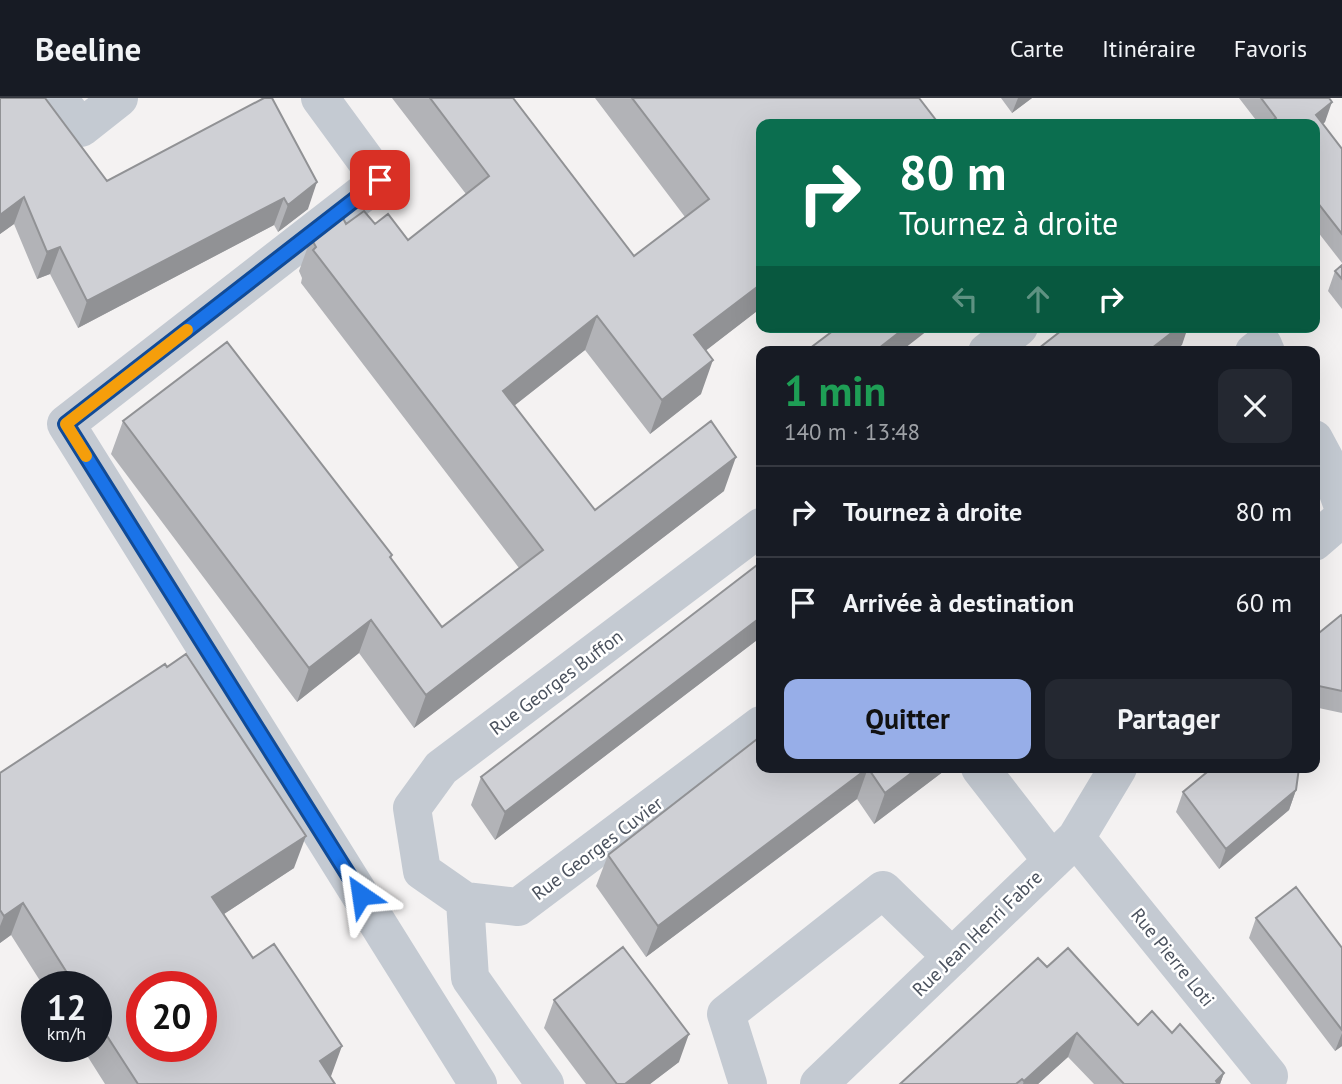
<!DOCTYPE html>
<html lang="fr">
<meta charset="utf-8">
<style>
body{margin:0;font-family:"PT Sans",sans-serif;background:#242831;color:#f1f3f6;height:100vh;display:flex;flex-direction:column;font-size:26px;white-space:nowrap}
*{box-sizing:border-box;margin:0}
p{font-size:23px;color:#9ea1a6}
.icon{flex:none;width:38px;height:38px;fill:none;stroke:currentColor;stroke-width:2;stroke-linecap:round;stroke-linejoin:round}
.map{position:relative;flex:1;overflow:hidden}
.sheet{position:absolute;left:756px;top:248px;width:564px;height:427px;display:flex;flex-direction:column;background:#171b24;border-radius:14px;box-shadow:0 7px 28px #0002}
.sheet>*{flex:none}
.banner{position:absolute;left:756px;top:21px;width:564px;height:214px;border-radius:14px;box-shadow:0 7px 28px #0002;background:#0b6e4f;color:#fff;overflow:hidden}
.speed{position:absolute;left:21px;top:873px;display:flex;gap:14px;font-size:35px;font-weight:700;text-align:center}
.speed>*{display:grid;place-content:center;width:91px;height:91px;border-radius:50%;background:#171b24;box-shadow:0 7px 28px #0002;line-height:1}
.speed small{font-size:18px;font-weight:400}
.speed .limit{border:10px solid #d22;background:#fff;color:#111}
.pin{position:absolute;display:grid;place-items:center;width:60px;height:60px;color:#fff;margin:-30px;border-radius:14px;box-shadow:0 4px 10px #0006}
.me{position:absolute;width:77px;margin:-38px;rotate:328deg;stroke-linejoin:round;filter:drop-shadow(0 0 5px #0008)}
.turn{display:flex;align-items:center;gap:24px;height:147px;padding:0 28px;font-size:32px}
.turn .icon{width:91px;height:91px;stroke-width:2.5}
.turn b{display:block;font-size:49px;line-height:60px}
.lanes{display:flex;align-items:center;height:66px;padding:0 28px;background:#0003;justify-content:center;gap:35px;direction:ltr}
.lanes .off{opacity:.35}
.round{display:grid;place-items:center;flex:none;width:74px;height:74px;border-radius:14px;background:#242831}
.headline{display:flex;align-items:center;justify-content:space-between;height:119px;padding:0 28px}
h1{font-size:42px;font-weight:800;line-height:52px;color:#1e9e55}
.action{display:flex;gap:14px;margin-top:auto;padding:14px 28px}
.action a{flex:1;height:80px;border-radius:14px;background:#97aee8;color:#111;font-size:28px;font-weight:800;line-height:80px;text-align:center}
.action a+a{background:#242831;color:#f1f3f6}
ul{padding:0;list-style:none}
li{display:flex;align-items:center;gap:21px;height:91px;padding:0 28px;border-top:2px solid #363941}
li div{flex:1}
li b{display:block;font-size:26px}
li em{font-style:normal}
header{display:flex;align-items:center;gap:42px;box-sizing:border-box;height:98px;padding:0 35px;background:#171b24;border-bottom:2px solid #363941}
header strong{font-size:33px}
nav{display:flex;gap:38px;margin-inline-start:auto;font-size:24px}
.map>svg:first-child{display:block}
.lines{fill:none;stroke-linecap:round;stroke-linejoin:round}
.minor{stroke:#c4cad2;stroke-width:38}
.wall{fill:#b2b3b7}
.shaded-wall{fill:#919295}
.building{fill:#cfd0d5;stroke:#919295;stroke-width:2;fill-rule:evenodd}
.route-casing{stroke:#114b97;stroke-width:18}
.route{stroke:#1a73e8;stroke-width:12}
.slow{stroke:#f59e0b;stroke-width:12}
.labels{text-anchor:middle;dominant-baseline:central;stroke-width:5;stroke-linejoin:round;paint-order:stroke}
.street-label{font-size:19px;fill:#4b525e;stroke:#fff}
</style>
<header>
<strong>Beeline</strong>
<nav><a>Carte</a><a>Itinéraire</a><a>Favoris</a></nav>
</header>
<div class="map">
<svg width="1342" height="986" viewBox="0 0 1342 986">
<rect width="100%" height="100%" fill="#f4f2f2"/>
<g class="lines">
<!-- minor -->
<path class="minor" d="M 58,0 L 81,30 L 119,0
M 320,0 L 380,82 L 66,326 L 478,986
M 987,254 L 1019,229
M 1254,254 L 1263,247 L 1266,254
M 1314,341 L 1328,367 L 1342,406
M 761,429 L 441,670 L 412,710 L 422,773 L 465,803 L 518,809 L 761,627
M 1314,444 L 1342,420
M 980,670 L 1052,763
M 1076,740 L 1269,978
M 465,803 L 470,880 L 545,986
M 748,986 L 726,916 L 883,792 L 952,859
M 819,986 L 1076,740 L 1118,670"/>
</g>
<!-- wall -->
<path class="wall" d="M 0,0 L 107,83 L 264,0 L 308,111 L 278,134 L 274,127 L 78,230 L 50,176 L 37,181 L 14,126 L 0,136 Z
M 392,0 L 513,0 L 634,158 L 685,119 L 595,0 L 919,0 L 761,26 L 761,210 L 706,252 L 701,296 L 650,336 L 585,252 L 514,308 L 595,412 L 724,393 L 414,630 L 359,555 L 297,604 L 111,356 L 123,323 L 392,457 L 391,461 L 442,529 L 519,470 L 301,185 L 302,180 L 299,173 L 311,140 L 346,126 L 375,126 L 408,142 L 466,96 Z
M 1001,0 L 1032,0 L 1012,15 Z
M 1239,0 L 1329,0 L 1325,24 L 1323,26 L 1342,51 L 1342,165 L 1314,129 L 1314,26 L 1259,26 Z
M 1342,167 L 1342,211 L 1328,193 L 1335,173 Z
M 761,464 L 761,539 L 495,742 L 471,707 L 481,679 Z
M 1342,518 L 1342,615 L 1314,609 L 1314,539 Z
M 761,670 L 945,670 L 944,673 L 874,726 L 857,701 L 646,859 L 596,788 L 608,757 Z
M 1212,670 L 1304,670 L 1298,675 L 1296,692 L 1289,712 L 1219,771 L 1176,714 L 1183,694 Z
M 0,675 L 294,770 L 224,816 L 335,986 L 105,986 L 81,948 L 96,948 L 96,889 L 44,889 L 11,837 L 0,845 Z
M 1256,820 L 1342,850 L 1342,948 L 1335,953 L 1249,840 Z
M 1047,869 L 1138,927 L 1172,935 L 1224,975 L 1220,986 L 1094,986 L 1068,959 L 1038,986 L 900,986 Z
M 554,902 L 679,964 L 650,986 L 586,986 L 544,930 Z"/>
<!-- shaded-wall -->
<path class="shaded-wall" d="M 1018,0 L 1032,0 L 1012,15 Z
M 1332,4 L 1325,24 L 1314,32 L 1316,17 Z
M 317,84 L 308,111 L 278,134 L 288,107 Z
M 24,99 L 14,126 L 0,136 L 0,117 Z
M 284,100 L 274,127 L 78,230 L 87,203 Z
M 60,149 L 50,176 L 37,181 L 47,154 Z
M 761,186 L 761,210 L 682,271 L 694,237 Z
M 597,218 L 585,252 L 491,326 L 503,293 Z
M 906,229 L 932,229 L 900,254 L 874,254 Z
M 1179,229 L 1188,229 L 1182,247 L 1173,254 L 1147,254 Z
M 713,262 L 701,296 L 650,336 L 662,302 Z
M 736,359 L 724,393 L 414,630 L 426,597 Z
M 761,519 L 761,539 L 495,742 L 505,714 Z
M 371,522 L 359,555 L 297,604 L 309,570 Z
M 868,670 L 857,701 L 646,859 L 658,828 Z
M 918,670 L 945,670 L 944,673 L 874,726 L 885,695 Z
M 1296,692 L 1289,712 L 1219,771 L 1226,751 Z
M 306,738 L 294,770 L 201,831 L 212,799 Z
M 23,805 L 11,837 L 0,845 L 0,828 L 4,818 Z
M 1077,935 L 1068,959 L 1038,986 L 1023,986 L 1024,983 Z
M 1342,935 L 1342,948 L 1335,953 Z
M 689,936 L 679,964 L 650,986 L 625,986 Z
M 342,948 L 330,981 L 320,963 Z
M 1224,975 L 1220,986 L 1215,986 L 1216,983 Z"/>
<!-- building -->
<path class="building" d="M 0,0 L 45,0 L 107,83 L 264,0 L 272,0 L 317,84 L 288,107 L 284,100 L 87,203 L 60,149 L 47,154 L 24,99 L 0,117 Z
M 430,0 L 513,0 L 634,158 L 709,101 L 632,0 L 919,0 L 939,26 L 761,26 L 761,186 L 694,237 L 713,262 L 662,302 L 597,218 L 503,293 L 595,412 L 711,323 L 736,359 L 426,597 L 371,522 L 309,570 L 123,323 L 227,244 L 392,457 L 390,459 L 442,529 L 543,452 L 313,152 L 316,149 L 311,140 L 341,116 L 346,126 L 364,113 L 375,126 L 388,116 L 408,142 L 489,78 Z
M 1261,0 L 1329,0 L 1332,4 L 1316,17 L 1342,51 L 1342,136 L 1314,100 L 1314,26 L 1268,26 L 1276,20 Z
M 1342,167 L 1342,181 L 1335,173 Z
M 838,229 L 906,229 L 874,254 L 805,254 Z
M 1066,229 L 1179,229 L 1147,254 L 1034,254 Z
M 761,464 L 761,519 L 505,714 L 481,679 Z
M 1341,517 L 1342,518 L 1342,593 L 1314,587 L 1314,539 Z
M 186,556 L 306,738 L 212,799 L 253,860 L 274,846 L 297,880 L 342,948 L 320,963 L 335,986 L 138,986 L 96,921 L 96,889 L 76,889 L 23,805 L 4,818 L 0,812 L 0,675 L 165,566 L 167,569 ZM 142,889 L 201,889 L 201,948 L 142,948 Z
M 761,638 L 761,670 L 868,670 L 658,828 L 608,757 Z
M 1314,639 L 1318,644 L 1314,648 Z
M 868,670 L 918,670 L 885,695 Z
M 1212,670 L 1299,670 L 1296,692 L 1226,751 L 1183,694 Z
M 1296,789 L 1342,850 L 1342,932 L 1256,820 Z
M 623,849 L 689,936 L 625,986 L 617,986 L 554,902 Z
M 1068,850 L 1138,927 L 1152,913 L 1172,935 L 1180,926 L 1224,975 L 1216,983 L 1218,986 L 1124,986 L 1077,935 L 1024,983 L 1022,981 L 1016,986 L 900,986 L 1038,860 L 1047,869 Z"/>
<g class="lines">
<!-- route casing -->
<g class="route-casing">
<path id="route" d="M 361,797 L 66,326 L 380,82"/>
</g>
<!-- route -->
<use href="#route" class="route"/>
<!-- slow -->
<path class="slow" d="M 86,358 L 66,326 L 187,232"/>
</g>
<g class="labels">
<!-- street labels -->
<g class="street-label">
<text transform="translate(556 584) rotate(-37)">Rue Georges Buffon</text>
<text transform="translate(597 750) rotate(-37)">Rue Georges Cuvier</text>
<text transform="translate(977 835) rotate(-44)">Rue Jean Henri Fabre</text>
<text transform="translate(1173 859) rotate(51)">Rue Pierre Loti</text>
</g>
</g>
</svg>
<div class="speed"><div>12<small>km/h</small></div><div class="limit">20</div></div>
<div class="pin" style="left:380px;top:82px;background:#d93025"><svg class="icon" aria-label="arrive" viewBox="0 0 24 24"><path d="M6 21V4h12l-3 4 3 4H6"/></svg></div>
<svg class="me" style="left:361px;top:797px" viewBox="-20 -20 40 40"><path d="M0-17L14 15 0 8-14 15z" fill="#1a73e8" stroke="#fff" stroke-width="4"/></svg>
<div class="banner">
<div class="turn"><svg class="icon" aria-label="right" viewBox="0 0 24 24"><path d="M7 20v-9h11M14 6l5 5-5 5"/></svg><div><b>80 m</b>Tournez à droite</div></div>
<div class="lanes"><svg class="icon off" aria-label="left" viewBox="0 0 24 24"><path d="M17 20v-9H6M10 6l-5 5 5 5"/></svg><svg class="icon off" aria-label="ahead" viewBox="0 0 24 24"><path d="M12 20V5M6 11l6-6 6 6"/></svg><svg class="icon" aria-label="right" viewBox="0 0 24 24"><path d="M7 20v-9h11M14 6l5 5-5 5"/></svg></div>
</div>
<section class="sheet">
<div class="headline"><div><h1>1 min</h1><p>140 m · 13:48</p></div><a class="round"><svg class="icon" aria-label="close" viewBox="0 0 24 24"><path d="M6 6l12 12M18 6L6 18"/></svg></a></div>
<ul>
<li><svg class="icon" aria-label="right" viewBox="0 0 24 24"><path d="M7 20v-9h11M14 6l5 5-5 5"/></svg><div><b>Tournez à droite</b></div><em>80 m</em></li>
<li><svg class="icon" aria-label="arrive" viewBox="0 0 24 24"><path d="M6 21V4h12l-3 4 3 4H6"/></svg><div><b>Arrivée à destination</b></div><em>60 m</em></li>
</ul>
<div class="action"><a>Quitter</a><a>Partager</a></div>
</section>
</div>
